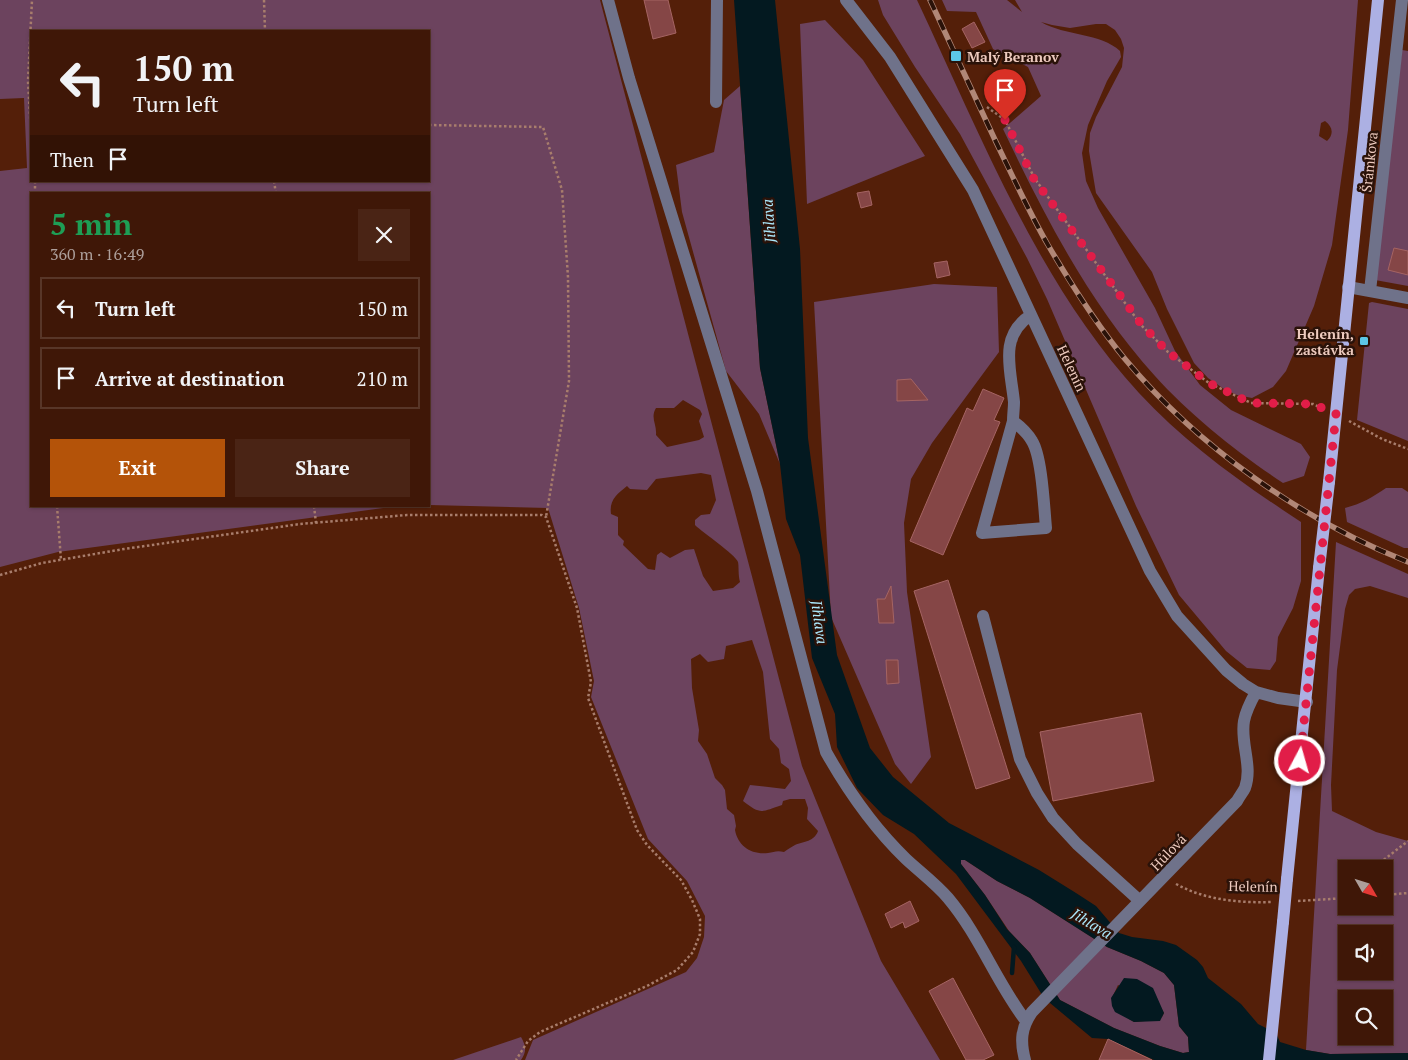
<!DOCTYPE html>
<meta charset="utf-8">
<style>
body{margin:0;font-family:"PT Serif",serif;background:#4a2415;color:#f1f3f6;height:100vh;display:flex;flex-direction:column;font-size:19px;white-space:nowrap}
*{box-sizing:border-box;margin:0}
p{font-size:16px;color:#ad9f9b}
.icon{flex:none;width:28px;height:28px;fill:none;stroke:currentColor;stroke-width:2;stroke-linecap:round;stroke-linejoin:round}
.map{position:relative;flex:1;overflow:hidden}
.panel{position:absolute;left:30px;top:192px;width:400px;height:315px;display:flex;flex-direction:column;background:#3f1707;border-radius:0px;box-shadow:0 1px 4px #0004,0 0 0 1px #583628}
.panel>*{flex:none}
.top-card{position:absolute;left:30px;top:30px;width:400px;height:152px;border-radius:0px;box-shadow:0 1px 4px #0004,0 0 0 1px #583628;background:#3f1707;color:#f1f3f6;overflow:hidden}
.needle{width:32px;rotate:129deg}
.controls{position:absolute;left:1338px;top:860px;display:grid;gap:10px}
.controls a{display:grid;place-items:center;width:55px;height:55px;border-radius:0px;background:#3f1707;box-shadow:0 1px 4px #0004,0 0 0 1px #583628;font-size:25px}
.pin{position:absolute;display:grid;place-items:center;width:42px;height:42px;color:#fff;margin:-51px -21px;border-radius:50% 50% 50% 0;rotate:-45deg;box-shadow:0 0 5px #0007}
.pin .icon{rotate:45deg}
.me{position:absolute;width:55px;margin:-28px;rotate:6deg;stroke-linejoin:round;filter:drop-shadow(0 0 4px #0008)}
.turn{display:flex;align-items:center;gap:18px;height:105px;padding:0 20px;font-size:22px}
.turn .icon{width:65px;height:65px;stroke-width:2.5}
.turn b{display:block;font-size:35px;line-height:42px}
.then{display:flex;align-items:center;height:48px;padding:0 20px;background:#0003;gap:10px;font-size:19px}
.round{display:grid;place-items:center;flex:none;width:52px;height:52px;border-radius:0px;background:#4a2415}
.head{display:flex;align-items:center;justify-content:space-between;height:85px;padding:0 20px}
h1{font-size:30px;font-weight:600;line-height:38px;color:#1e9e55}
.button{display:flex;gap:10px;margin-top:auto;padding:10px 20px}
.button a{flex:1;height:58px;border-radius:0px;background:#b45309;color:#fff;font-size:20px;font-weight:600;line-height:58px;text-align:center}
.button a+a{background:#4a2415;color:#f1f3f6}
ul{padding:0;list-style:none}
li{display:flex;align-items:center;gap:15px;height:62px;margin:0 10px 8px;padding:0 10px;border:2px solid #583628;border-radius:0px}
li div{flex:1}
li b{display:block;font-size:19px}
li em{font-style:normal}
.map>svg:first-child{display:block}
.green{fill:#6c435e;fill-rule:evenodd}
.water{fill:#031920;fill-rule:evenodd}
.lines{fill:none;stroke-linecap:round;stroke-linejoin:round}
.stream{stroke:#031920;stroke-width:4.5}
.building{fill:#854646;stroke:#a56463}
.path{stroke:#a87d6c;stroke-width:2.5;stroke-dasharray:2.5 2.5;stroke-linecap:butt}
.minor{stroke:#6f728a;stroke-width:12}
.major{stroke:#acb0e3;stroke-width:12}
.rail-casing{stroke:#b18777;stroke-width:5.5}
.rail{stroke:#2a1209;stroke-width:4;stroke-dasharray:11;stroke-linecap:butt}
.major-bridge{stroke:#acb0e3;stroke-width:12}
.route{stroke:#e11d48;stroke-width:9;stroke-dasharray:0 16.2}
.poi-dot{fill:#5cc7e8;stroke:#2a1209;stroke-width:2}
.labels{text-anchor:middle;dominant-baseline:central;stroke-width:5;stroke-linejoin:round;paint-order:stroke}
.poi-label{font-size:14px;font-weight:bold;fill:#edcabe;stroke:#2a1209;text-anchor:start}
.street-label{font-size:14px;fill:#edcabe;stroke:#2a1209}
.water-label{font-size:15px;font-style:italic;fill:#abe7fb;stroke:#2a1209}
</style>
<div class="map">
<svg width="1408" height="1060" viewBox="0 0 1408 1060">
<rect width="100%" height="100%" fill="#541f09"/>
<!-- green -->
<path class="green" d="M 0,0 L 600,0 L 802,766 L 881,961 L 940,1060 L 525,1060 L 533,1040 L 686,972 L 697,958 L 704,937 L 705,916 L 687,881 L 648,839 L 591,697 L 594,681 L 579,608 L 548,508 L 429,505 L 429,194 L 31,194 L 31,506 L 398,506 L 58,552 L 0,567 L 0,171 L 27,168 L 24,98 L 0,99 ZM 31,31 L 429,31 L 429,181 L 31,181 ZM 683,400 L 700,410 L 702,414 L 699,421 L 704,437 L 699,440 L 667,447 L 656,435 C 657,424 650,418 656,408 L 674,408 ZM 701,473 L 711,475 L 716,500 L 710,514 L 701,515 L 695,520 L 695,525 C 703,533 735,554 738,562 C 739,566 738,575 740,582 L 733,588 L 713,591 L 703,576 L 694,549 L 685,550 L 670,558 L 661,552 L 657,555 L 655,570 L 648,569 L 623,545 L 624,541 L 618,535 L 618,517 L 611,514 C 609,500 617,494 627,486 L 630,489 L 647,490 L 656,479 ZM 752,640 L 763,672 L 770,739 L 779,749 L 781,763 L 789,769 L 791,781 L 785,789 L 750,785 L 743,801 C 761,815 761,812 782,805 L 783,801 L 790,799 L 805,799 L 808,808 L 807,819 L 818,831 C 814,842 804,841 795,845 C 791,847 787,850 784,852 C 777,850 774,852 768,853 C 751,855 738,846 735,830 L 736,826 L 734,815 L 727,809 L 725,790 L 722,785 L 715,778 L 707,754 L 698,741 L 699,730 L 692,688 L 691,659 L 700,654 L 708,662 L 724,659 L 726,646 Z
M 878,0 L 917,0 C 980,134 1038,283 1139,393 C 1186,444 1243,484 1301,522 L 1301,581 L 1293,608 L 1278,637 L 1276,661 L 1270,670 L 1247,668 L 1226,651 L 1179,595 L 1136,506 L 1047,299 L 1027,258 L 960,134 L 915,67 L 883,15 Z
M 942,0 L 1007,0 L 1022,12 L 1015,0 L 1358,0 L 1348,130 L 1332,245 L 1314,306 L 1286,371 L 1273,387 L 1252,398 L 1237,395 L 1224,389 L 1208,378 L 1194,363 L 1167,309 L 1152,272 L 1096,193 L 1089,151 L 1090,133 L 1096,117 L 1122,67 L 1124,48 L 1121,39 L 1115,30 L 1106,24 L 1096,24 L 1070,28 L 1052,25 L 1041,22 C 1065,36 1101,33 1120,51 L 1121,57 L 1107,81 L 1088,125 L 1082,153 L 1086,181 L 1098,208 L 1155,308 L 1175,351 L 1200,385 L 1231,410 L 1301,444 L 1310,457 L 1304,476 L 1283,483 C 1239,454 1190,415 1155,376 C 1089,303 1045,217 1003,129 L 1041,96 L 1028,67 L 993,49 L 976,12 L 947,11 ZM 1325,121 C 1333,127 1334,134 1327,141 L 1319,136 L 1321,123 Z
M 825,20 L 863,60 L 925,156 L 807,204 L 800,24 Z
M 1402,50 L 1408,51 L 1408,286 L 1375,280 Z
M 740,86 L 760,368 L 780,464 L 759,414 L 726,371 L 682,212 L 676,165 L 714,152 L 724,100 Z
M 934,284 L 997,287 L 999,352 L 932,443 L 911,479 L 904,523 L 907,592 L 931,757 L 911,784 L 895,764 L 831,617 L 814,302 Z
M 1372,302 L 1408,309 L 1408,441 L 1357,420 L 1369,303 Z
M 1386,488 L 1402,488 L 1408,492 L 1408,548 L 1404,548 L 1347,522 L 1345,508 C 1361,504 1373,497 1386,488 Z
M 1336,542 L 1408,574 L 1408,598 L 1370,586 L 1355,589 L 1349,595 L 1345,609 L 1337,670 L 1331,785 L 1332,811 L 1376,832 L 1408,841 L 1408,1053 L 1330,1054 L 1306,1050 ZM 1346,869 L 1384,869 L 1384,906 L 1346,906 ZM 1346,934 L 1384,934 L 1384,971 L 1346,971 ZM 1346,999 L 1384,999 L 1384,1036 L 1346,1036 Z
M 960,860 L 965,860 L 997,881 L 1030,898 L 1107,947 L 1141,961 L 1164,973 L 1174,985 L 1179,1026 L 1188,1037 L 1189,1052 L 1183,1053 L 1160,1046 L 1114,1028 L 1060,1000 L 1030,953 L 1009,931 L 985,895 L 961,864 ZM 1118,985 L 1159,1004 L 1164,1013 L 1162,1017 L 1156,1020 L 1134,1022 L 1129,1019 L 1112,998 Z
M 521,1037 C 526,1046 527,1051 521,1060 L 453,1060 Z"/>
<!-- water -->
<path class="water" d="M 734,0 L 775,0 L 800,249 L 808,438 L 837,655 L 870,748 L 893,777 L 949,823 L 1039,870 L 1076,893 L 1096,906 L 1119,933 L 1132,937 L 1163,941 L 1176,945 L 1197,960 L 1203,967 L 1208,978 L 1241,1004 L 1258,1024 L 1276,1033 L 1280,1042 L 1306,1050 L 1330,1054 L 1408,1053 L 1408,1060 L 1154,1060 L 1108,1039 L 1092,1038 L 1044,998 L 1021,961 L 956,874 L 914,834 L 883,815 L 857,788 L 837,747 L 835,714 L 812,658 L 800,555 L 786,519 L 780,464 L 760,368 ZM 961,860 L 965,860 L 997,881 L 1030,898 L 1107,947 L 1141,961 L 1164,973 L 1174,985 L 1179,1026 L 1188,1037 L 1189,1052 L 1183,1053 L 1160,1046 L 1114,1028 L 1060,1000 L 1030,953 L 1007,929 L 985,895 L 961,864 Z
M 1124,978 L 1137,979 L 1153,988 L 1164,1013 L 1160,1021 L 1134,1022 L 1115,1012 L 1112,1006 L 1111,998 Z"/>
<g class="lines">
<!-- stream -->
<path class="stream" d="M 1012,973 L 1014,947"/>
</g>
<!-- building -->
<path class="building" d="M 644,0 L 668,0 L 676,33 L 653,39 Z
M 974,22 L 985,42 L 972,48 L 962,29 Z
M 1013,79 L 1018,90 L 1003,98 L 998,86 Z
M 869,191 L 872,205 L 861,208 L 857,193 Z
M 1394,248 L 1408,251 L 1408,275 L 1388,270 Z
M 947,261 L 950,275 L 937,278 L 934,263 Z
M 911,379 L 928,400 L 897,401 L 897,380 Z
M 983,389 L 1004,398 L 994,420 L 1000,422 L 943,555 L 910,541 L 967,408 L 973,411 Z
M 948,580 L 1010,778 L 976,789 L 914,591 Z
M 891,586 L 894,623 L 879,623 L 877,599 L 885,599 Z
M 886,660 L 898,660 L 899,683 L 887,684 Z
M 1141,713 L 1154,781 L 1053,801 L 1040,732 Z
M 910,901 L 919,921 L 905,928 L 903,922 L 891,928 L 885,914 Z
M 953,978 L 994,1055 L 983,1060 L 966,1060 L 929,991 Z
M 1108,1039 L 1152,1060 L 1099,1060 Z"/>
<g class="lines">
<!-- path -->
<path class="path" d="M 264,0 L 265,31
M 987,107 L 1005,120 L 1035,179 L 1141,325 L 1168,352 L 1209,383 L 1251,403 L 1313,404 L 1324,409
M 429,125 L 543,127 L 562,190 L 568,277 L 569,381 L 546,517
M 31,134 L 28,81 L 32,0
M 35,181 L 35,194
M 274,181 L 276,194
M 1349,421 L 1382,439 L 1408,449
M 57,506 L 61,560
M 314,506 L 316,523
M 0,575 L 42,563 L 124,549 L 300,524 L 407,515 L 542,515 L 546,517 L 577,608 L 591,682 L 588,698 L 637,830 L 647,845 L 681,880 L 692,900 L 700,919 L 700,934 L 693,952 L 677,970 L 647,986 L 540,1032 L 528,1041 L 516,1060
M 1372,869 L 1408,841
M 1176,884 C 1205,900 1239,903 1272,902
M 1384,895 L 1408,893
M 1298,901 L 1346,898"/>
<!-- minor -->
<path class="minor" d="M 608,0 L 629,78 L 757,491 L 826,752 C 848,791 874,828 906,859 C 920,872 936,884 948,898 C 980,936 996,982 1026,1021
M 846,0 L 890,57 L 973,190 L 1150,571 L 1177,616 L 1226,670 L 1243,684 L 1256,692 L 1278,698 L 1307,702
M 716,102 L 717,0
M 1348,287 L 1408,298
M 1370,291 L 1402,0
M 1013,421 C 1021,427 1027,432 1032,441 C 1042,457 1044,507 1046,528 L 982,533 L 1013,421 C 1013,415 1014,408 1014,402 C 1011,370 998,336 1031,315
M 983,616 L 1020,759 L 1037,793 L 1053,818 L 1077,844 L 1140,901
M 1025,1060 C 1020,1041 1021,1028 1032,1012 L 1237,801 C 1239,797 1243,792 1245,788 C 1253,766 1240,743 1244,721 C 1246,710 1251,701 1256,692"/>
<!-- major -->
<path class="major" d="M 1329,482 L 1378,0
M 1287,879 L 1319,568
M 1269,1060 L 1283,922"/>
<!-- rail casing -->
<g class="rail-casing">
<path id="rail" d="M 930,0 C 952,47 974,95 996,142 C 1013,177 1029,212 1048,245 C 1071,284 1096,324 1125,359 C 1198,447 1302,520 1408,562"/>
</g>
<!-- rail -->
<use href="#rail" class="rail"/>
<!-- major-bridge -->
<path class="major-bridge" d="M 1319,568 L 1329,482
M 1283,922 L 1287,879"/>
</g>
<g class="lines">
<!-- route -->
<path class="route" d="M 1005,120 L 1034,179 L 1142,325 L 1168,352 L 1209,383 L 1251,403 L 1313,404 L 1336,414 L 1300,761"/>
</g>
<!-- markers -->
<g class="poi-dot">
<rect x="950" y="50" width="12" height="12" rx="2.5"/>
<rect x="1359" y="336" width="10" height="10" rx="2.5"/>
</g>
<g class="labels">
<!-- poi labels -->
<g class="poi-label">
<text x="967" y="56">Malý Beranov</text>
<text x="1354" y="333" text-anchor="end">Helenín,<tspan x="1354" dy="16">zastávka</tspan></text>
</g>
<!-- street labels -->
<g class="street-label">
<text transform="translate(1369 162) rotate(-84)">Šrámkova</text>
<text transform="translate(1072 368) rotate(65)">Helenín</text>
<text transform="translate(1168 852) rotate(-46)">Hůlová</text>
<text transform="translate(1253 886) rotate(1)">Helenín</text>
</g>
<!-- water labels -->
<g class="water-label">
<text transform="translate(768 221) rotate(-94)">Jihlava</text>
<text transform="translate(820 622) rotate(82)">Jihlava</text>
<text transform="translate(1092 923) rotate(31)">Jihlava</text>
</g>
</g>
</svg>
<div class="controls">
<a><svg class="needle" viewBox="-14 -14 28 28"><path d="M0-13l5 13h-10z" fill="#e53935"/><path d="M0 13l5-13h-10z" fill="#ad9f9b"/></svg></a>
<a><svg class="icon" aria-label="sound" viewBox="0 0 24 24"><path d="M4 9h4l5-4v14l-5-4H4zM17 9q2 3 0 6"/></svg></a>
<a><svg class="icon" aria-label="search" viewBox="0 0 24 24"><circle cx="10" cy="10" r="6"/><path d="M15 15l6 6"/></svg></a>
</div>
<div class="pin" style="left:1005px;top:120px;background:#d93025"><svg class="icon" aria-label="arrive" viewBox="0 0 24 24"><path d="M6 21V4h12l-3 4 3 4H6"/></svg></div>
<svg class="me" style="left:1300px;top:761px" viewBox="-20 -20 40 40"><circle r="17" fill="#e11d48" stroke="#fff" stroke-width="3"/><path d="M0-11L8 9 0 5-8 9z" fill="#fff"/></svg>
<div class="top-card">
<div class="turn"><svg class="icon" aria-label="left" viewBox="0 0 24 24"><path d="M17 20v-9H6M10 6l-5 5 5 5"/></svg><div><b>150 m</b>Turn left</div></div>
<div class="then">Then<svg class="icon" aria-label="arrive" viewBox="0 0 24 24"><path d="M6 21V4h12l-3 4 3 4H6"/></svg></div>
</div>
<section class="panel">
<div class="head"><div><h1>5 min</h1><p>360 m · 16:49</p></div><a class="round"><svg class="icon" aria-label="close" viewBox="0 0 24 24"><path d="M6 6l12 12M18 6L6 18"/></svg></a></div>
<ul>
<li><svg class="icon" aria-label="left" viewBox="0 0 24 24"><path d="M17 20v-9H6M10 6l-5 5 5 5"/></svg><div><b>Turn left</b></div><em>150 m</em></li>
<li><svg class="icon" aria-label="arrive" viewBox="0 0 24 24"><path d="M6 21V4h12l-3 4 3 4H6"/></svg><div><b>Arrive at destination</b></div><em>210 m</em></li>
</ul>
<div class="button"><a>Exit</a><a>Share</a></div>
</section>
</div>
